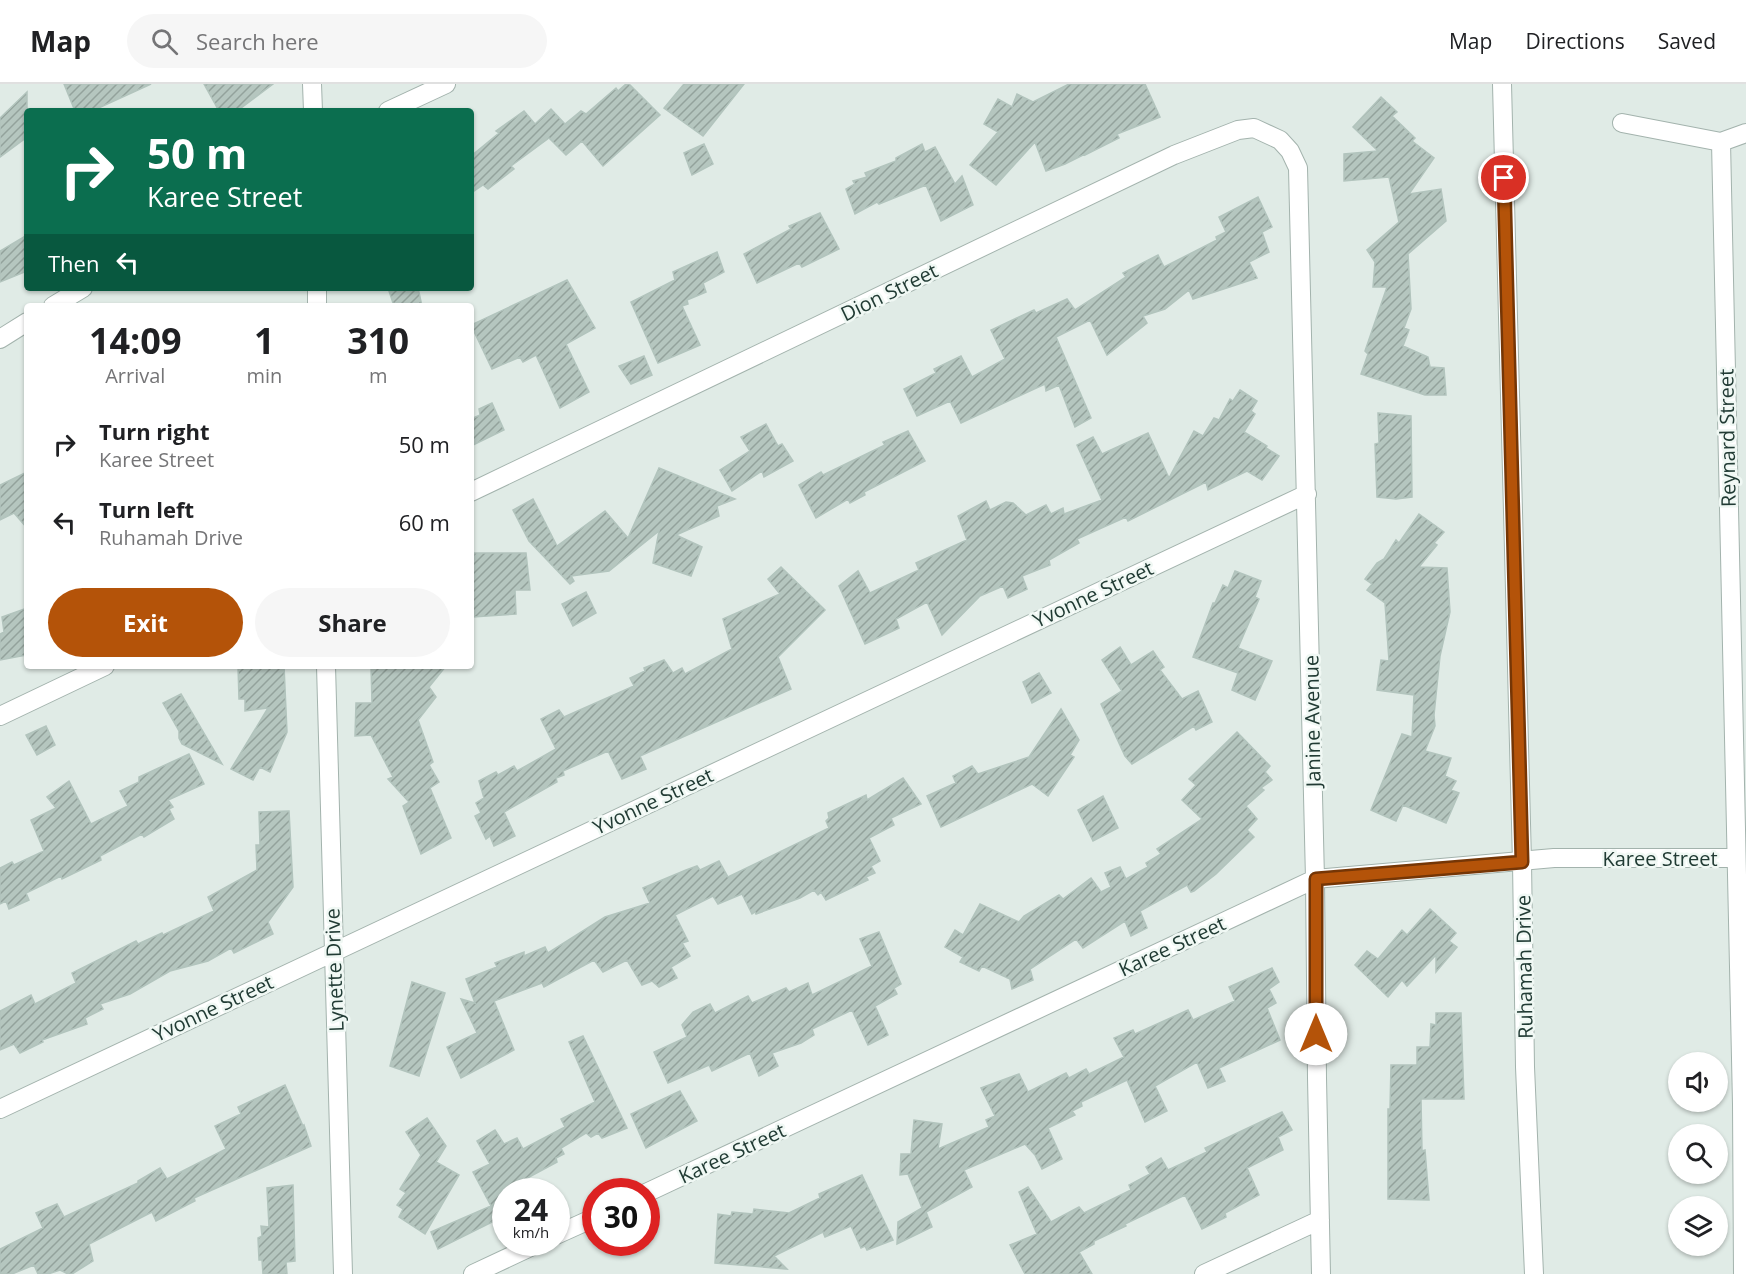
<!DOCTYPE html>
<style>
body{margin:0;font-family:"Open Sans",sans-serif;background:#f6f6f6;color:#202124;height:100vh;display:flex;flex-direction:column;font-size:22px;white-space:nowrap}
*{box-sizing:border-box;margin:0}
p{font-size:20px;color:#757577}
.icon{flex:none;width:33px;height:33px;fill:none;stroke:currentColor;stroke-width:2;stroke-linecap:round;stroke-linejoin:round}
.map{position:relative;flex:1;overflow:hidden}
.details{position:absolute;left:24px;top:219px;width:450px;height:366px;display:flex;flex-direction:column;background:#fff;border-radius:6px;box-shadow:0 2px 4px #0004}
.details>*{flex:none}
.hud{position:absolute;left:24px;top:24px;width:450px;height:183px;border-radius:6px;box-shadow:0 2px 4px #0004;background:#0b6e4f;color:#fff;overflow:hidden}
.buttons{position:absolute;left:1668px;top:968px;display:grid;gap:12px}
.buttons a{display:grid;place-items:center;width:60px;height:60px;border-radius:50%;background:#fff;box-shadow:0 2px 4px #0004;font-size:30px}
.speed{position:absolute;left:492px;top:1094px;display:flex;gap:12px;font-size:30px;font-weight:700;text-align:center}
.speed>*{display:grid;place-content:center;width:78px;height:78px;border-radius:50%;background:#fff;box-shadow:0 2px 4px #0004;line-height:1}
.speed small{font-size:15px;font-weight:400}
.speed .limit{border:9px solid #d22;background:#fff;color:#111}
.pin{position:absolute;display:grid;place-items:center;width:51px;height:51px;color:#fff;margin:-26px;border:3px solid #fff;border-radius:50%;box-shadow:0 2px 6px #0007}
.me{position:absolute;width:66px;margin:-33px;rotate:0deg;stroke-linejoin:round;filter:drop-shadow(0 0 4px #0008)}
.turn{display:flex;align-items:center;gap:21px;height:126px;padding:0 24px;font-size:27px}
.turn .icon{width:78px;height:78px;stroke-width:2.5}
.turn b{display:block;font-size:42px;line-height:51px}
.then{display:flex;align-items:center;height:57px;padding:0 24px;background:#0003;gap:12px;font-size:22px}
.eta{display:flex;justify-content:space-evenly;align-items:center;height:102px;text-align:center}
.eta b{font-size:36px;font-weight:700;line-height:42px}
.button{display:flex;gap:12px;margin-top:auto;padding:12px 24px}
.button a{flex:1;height:69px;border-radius:36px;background:#b45309;color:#fff;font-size:24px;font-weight:700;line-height:69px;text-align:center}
.button a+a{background:#f6f6f6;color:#202124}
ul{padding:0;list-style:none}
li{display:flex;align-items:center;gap:18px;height:78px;padding:0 24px}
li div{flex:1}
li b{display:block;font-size:22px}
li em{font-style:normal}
header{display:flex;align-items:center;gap:36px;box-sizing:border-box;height:84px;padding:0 30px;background:#fff;border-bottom:2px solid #e0e0e0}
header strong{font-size:28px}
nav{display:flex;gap:33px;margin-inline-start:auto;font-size:21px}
.search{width:420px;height:54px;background:#f6f6f6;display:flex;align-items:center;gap:15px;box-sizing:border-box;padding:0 21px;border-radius:33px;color:#757577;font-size:22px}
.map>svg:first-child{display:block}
.building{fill:url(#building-hatch);stroke:#b2c4bd;stroke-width:1.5}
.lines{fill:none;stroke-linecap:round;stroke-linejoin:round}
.minor-casing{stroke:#a3b3ad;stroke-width:20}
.tertiary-casing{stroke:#a3b3ad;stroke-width:20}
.minor{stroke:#fff;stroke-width:18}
.tertiary{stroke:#fff;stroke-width:18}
.route-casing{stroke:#753606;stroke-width:15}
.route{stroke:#b45309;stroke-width:10}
.labels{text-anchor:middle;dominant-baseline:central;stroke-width:5;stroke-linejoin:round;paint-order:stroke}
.street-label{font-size:20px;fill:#213b34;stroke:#f0f8f4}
</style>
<header>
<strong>Map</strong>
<div class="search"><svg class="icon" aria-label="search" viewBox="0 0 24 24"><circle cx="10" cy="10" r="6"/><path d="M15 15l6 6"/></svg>Search here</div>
<nav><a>Map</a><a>Directions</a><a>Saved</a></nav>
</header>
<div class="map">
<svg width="1746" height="1190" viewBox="0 0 1746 1190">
<defs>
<pattern id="building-hatch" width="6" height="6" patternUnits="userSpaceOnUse" patternTransform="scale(1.5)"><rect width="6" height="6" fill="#b5c6bf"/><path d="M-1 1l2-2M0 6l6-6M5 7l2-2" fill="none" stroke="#93a29c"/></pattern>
</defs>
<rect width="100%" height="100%" fill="#e0ebe6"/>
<!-- building -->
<path class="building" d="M 64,0 L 151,0 L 92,27 L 75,27 Z
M 204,0 L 273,0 L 237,27 L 219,27 Z
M 626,0 L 629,0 L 660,31 L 603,82 L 582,57 L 566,71 L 549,54 L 511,82 L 514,85 L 488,105 L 483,101 L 471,109 L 471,72 L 499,49 L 496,47 L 524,27 L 535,40 L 551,25 L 565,40 L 581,27 L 586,30 L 616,4 L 618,7 Z
M 684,0 L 744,0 L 703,52 L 664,24 Z
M 1069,0 L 1145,0 L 1160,33 L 1117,50 L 1119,54 L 1085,71 L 1085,70 L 1065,80 L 1046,87 L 1035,58 L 996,101 L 970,81 L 998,48 L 984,40 L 998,15 L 1012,23 L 1017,10 L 1033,18 Z
M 27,8 L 27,53 L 0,73 L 0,34 Z
M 1381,13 L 1397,28 L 1392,32 L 1415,54 L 1412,57 L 1434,74 L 1409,110 L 1441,105 L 1446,137 L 1408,170 L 1411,225 L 1404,244 L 1409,246 L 1403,262 L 1428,273 L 1430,283 L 1444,284 L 1446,311 L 1425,311 L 1361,290 L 1368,270 L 1365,267 L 1387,203 L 1373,203 L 1375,178 L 1367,166 L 1399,138 L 1389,93 L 1344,97 L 1344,70 L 1378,67 L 1353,43 Z
M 704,60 L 713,80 L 692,91 L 684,69 Z
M 922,60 L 925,68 L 935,63 L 955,100 L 962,92 L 973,121 L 941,137 L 926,101 L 879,120 L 877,118 L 855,130 L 846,105 L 855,100 L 853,97 L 867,93 L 865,89 L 896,77 L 896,74 Z
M 1258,113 L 1272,143 L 1262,148 L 1269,168 L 1249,178 L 1257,194 L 1193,215 L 1189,206 L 1165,225 L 1143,232 L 1147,239 L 1107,271 L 1090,236 L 1056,253 L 1091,334 L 1075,343 L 1059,301 L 1046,307 L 1045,300 L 961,339 L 950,317 L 917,332 L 904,305 L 936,289 L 934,285 L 961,272 L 972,293 L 1005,275 L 991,246 L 1034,226 L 1036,229 L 1067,215 L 1075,226 L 1126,193 L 1123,189 L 1158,171 L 1164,183 L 1217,156 L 1216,153 L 1226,148 L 1219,133 Z
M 820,129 L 839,165 L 802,183 L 799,179 L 757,199 L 744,170 L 791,145 L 789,142 Z
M 27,151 L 27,187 L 0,198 L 0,167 Z
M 717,168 L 724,188 L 703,199 L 706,208 L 687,216 L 688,220 L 682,222 L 700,261 L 658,279 L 631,218 L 675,196 L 673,188 Z
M 567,196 L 595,244 L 566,260 L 589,308 L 560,324 L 536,271 L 523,278 L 520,273 L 492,285 L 471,241 Z
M 388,204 L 418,204 L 422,222 L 394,222 Z
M 644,272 L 652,291 L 631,300 L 619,282 Z
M 1240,306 L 1257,317 L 1251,327 L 1255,330 L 1244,348 L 1267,362 L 1266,364 L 1279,372 L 1262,396 L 1247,387 L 1208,406 L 1206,398 L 1128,437 L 1126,433 L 1077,455 L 1079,459 L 1049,476 L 1050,481 L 1022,492 L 1027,505 L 1008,514 L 1003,502 L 980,512 L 942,551 L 927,518 L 896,535 L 899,544 L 865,560 L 839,502 L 858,487 L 870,509 L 919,486 L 916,479 L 967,456 L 958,432 L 986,417 L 990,426 L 1006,418 L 1013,419 L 1026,431 L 1046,421 L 1051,430 L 1063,424 L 1064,430 L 1102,416 L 1077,361 L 1093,353 L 1102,370 L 1148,349 L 1169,394 L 1194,347 L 1203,352 L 1214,334 L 1219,336 L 1230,315 L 1233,317 Z
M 492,319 L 504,346 L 471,362 L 471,335 L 480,331 L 479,325 Z
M 1378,329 L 1411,332 L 1412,413 L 1396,415 L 1377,413 L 1375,360 L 1379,359 Z
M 766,340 L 778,362 L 782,360 L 793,377 L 764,393 L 762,387 L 732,407 L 720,386 L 750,367 L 741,353 Z
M 908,347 L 925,377 L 864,408 L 865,411 L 850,419 L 848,415 L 816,434 L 799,401 L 821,388 L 823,391 L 885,361 L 883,358 Z
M 659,384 L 735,415 L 717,422 L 719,432 L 676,451 L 702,463 L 691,492 L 653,479 L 659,447 L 609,487 L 571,492 L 574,497 L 570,500 L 529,457 L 513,426 L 533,415 L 557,462 L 605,427 L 628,454 Z
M 27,388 L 27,444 L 14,429 L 0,436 L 0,401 Z
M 1419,430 L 1444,448 L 1434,459 L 1437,461 L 1419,483 L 1447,484 L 1450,528 L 1440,572 L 1434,631 L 1435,642 L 1425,667 L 1451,674 L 1445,692 L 1456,697 L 1451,706 L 1459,709 L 1446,739 L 1403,721 L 1396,737 L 1371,726 L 1402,650 L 1412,653 L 1414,611 L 1377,606 L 1381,576 L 1389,577 L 1385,519 L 1367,506 L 1372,500 L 1365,495 L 1377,479 L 1384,475 L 1396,456 L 1399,459 Z
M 474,469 L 526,469 L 530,506 L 515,506 L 516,530 L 473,533 L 471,478 L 473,478 Z
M 781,483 L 825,526 L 778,573 L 791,605 L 640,672 L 646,685 L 622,695 L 608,667 L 563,687 L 564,691 L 556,694 L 557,698 L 504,728 L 515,752 L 494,762 L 490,752 L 486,755 L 475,732 L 481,729 L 476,719 L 484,714 L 479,697 L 496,688 L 498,691 L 514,682 L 517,687 L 556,665 L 541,635 L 559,626 L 564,633 L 634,602 L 630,594 L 645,587 L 644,584 L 664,576 L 673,589 L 682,584 L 685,590 L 732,565 L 723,535 L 780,510 L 768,495 Z
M 1235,487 L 1261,497 L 1255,513 L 1259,515 L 1238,564 L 1272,577 L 1255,616 L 1232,606 L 1238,589 L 1193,573 L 1213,519 L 1215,519 L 1223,501 L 1228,504 Z
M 586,508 L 596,529 L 573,542 L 562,520 Z
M 27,524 L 27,571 L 0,576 L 0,550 L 4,548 L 2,533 Z
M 1120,563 L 1131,581 L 1153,567 L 1164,583 L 1160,586 L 1182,615 L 1198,607 L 1212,638 L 1196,646 L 1194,642 L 1132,680 L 1125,672 L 1101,620 L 1122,607 L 1102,576 Z
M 238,582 L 284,582 L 287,648 L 270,688 L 260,683 L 253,696 L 231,685 L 268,624 L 245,627 L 245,615 L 239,615 Z
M 371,582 L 446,582 L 429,603 L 436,613 L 418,636 L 433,678 L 429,681 L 439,698 L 430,704 L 451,754 L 421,770 L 403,722 L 409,718 L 388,695 L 393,693 L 371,651 L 355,652 L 356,619 L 372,619 Z
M 1039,589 L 1051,609 L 1032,619 L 1023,598 Z
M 181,610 L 222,680 L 182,660 L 179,654 L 179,647 L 163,619 Z
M 1061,625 L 1079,656 L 1070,671 L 1074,673 L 1048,712 L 1032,700 L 941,743 L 927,712 L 956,699 L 953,692 L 972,682 L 978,690 L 1029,673 Z
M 46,642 L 55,661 L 37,671 L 26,651 Z
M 1237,648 L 1270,682 L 1265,688 L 1272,696 L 1261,704 L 1264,706 L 1246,722 L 1257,735 L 1247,746 L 1254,753 L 1216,790 L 1194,807 L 1191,808 L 1187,801 L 1140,827 L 1147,844 L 1131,852 L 1125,837 L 1083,864 L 1076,855 L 1030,885 L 1033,896 L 1012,905 L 1010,895 L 982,882 L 979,887 L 960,878 L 963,873 L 945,863 L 955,846 L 963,851 L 980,820 L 1019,838 L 1024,832 L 1059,811 L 1063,815 L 1091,794 L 1101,808 L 1111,803 L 1105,789 L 1120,783 L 1126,795 L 1148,783 L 1146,779 L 1161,770 L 1157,765 L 1202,735 L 1182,716 L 1196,701 L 1189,695 Z
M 189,670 L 204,700 L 168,716 L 173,723 L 169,725 L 174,735 L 144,753 L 142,750 L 100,772 L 101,776 L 62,795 L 61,792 L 26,809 L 29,816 L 9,825 L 6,817 L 0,820 L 0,784 L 12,778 L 14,781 L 44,767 L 31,736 L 56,724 L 47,713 L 69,697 L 91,740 L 128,722 L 120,707 L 139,698 L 139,693 Z
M 903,694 L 921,720 L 891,734 L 894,741 L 869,754 L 880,777 L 871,782 L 875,789 L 866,793 L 868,796 L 826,816 L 821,808 L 818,811 L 814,806 L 800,814 L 756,830 L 755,828 L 752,830 L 742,810 L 718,820 L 713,812 L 675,831 L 688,857 L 682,859 L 690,872 L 671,883 L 677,894 L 659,903 L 652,897 L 642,901 L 627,876 L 603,888 L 594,876 L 544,903 L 542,899 L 494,917 L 514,966 L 461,994 L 447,963 L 477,949 L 461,915 L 475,919 L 466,895 L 497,883 L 495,879 L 524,868 L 524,872 L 545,863 L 548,869 L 605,833 L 650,819 L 643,804 L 686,786 L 697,782 L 700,786 L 719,777 L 728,793 L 829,744 L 826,737 L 829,734 L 828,729 L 866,711 L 867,716 Z
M 1103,712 L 1118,744 L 1093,757 L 1078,726 Z
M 289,727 L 293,803 L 268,838 L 273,850 L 234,869 L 231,864 L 208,877 L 170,887 L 130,910 L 100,920 L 103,925 L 85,934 L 87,940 L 42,956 L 43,958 L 20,969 L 14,960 L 0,966 L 0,927 L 31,911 L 35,920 L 76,899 L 72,889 L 136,857 L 138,860 L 162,849 L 163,851 L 214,827 L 208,813 L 257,786 L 256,761 L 260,761 L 259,728 Z
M 1430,825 L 1456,849 L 1449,857 L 1457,863 L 1436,888 L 1436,871 L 1407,902 L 1402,896 L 1388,913 L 1355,881 L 1367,867 L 1378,875 L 1402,846 L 1407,851 Z
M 879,848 L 901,900 L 894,904 L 897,910 L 875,922 L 888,951 L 868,961 L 852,926 L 812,945 L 814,951 L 801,959 L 772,969 L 778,982 L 759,992 L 750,969 L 712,987 L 709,981 L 668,999 L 654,968 L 687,953 L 682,941 L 693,928 L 710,920 L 715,929 L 748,912 L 752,919 L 786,904 L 789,908 L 808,899 L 812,911 L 872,882 L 860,855 Z
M 1272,884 L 1279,898 L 1269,905 L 1276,919 L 1267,924 L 1280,956 L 1219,984 L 1225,997 L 1208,1004 L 1197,978 L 1155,1002 L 1167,1027 L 1145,1038 L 1127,996 L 1081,1018 L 1082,1022 L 1072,1027 L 1075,1031 L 1048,1044 L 1062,1075 L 1042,1085 L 1035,1071 L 1025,1060 L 964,1086 L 972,1103 L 926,1128 L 932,1143 L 897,1160 L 898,1138 L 922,1124 L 908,1090 L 900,1091 L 901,1070 L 911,1070 L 914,1036 L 942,1040 L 938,1065 L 989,1043 L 986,1036 L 995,1032 L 981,1004 L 1019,990 L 1028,1008 L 1066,989 L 1069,994 L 1086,985 L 1089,990 L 1124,973 L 1114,954 L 1133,946 L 1135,950 L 1188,926 L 1193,936 L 1235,917 L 1229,903 Z
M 412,898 L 445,909 L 419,992 L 390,982 Z
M 1436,929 L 1461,929 L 1464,1015 L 1421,1015 L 1422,1067 L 1425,1066 L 1429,1116 L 1388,1115 L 1388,1025 L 1390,1025 L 1391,981 L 1417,981 L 1417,963 L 1430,963 L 1431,940 L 1436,941 Z
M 583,952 L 627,1044 L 602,1054 L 598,1049 L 591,1053 L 586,1049 L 561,1064 L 564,1070 L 556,1074 L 557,1078 L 518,1099 L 522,1107 L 506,1107 L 506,1150 L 498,1135 L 438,1165 L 431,1148 L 491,1122 L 473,1088 L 490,1080 L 477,1057 L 495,1046 L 504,1060 L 517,1054 L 523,1065 L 565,1043 L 561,1035 L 595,1018 L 569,958 Z
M 285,1001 L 303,1042 L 304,1041 L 311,1062 L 194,1114 L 195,1117 L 156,1137 L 152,1128 L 89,1160 L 93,1177 L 72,1190 L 68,1190 L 60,1186 L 48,1190 L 38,1190 L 34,1181 L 12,1190 L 0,1190 L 0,1165 L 43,1144 L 36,1129 L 57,1120 L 64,1133 L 138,1099 L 138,1097 L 160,1084 L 167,1095 L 226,1065 L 215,1042 L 241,1030 L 238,1023 Z
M 680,1007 L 697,1037 L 646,1064 L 631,1030 Z
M 1282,1028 L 1292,1046 L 1278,1053 L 1283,1066 L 1247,1084 L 1259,1111 L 1225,1129 L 1226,1133 L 1202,1145 L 1185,1111 L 1125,1140 L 1126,1142 L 1094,1157 L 1094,1160 L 1079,1168 L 1092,1190 L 1025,1190 L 1010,1161 L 1037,1150 L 1019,1108 L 1028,1103 L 1051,1138 L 1079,1123 L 1084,1129 L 1131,1106 L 1129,1101 L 1150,1090 L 1146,1083 L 1161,1074 L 1168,1086 L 1207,1068 L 1205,1064 Z
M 427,1034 L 446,1062 L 436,1078 L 459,1091 L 425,1150 L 399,1133 L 403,1125 L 397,1121 L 406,1109 L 400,1105 L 421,1071 L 406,1048 Z
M 862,1091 L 893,1156 L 867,1166 L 865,1162 L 861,1164 L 851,1142 L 825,1153 L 823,1148 L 774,1172 L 787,1185 L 715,1179 L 718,1130 L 731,1132 L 732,1128 L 753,1130 L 754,1125 L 789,1129 L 820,1114 L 819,1110 Z
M 293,1101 L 295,1177 L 286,1178 L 287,1190 L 263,1190 L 262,1176 L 259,1176 L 258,1154 L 262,1152 L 261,1142 L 269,1143 L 267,1104 Z"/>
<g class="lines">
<!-- minor casing -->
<g class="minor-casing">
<path id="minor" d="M 312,0 L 313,27
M 388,27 L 446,0
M 1622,39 L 1721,58 L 1746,49
M 1721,58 L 1742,1020 L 1743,1190
M 317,204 L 317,222
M 53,222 L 83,204
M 0,255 L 27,238
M 471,408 L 1174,71 L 1238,46 L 1254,44 L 1280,56 L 1290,67 L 1298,84 L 1315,795 L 1317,994 L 1321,1190
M 326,582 L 343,1190
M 0,632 L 105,582
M 0,1025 L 1307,410
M 646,1109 L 1315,795 L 1554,774 L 1736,774
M 556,1151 L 596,1133
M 473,1190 L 541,1158
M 1204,1190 L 1320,1136"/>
</g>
<!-- tertiary casing -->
<g class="tertiary-casing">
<path id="tertiary" d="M 1502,0 L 1522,778 L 1525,983 L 1534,1190"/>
</g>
<!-- minor -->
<use href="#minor" class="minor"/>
<!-- tertiary -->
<use href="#tertiary" class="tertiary"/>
</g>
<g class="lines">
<!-- route casing -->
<g class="route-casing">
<path id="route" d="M 1316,950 L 1316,795 L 1522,778 L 1504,94"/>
</g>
<!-- route -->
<use href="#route" class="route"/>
</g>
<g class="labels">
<!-- street labels -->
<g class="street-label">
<text transform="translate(889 208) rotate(-26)">Dion Street</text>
<text transform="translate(1727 354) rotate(-91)">Reynard Street</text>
<text transform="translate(1093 510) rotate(-25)">Yvonne Street</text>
<text transform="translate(1312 637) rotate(-91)">Janine Avenue</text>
<text transform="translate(653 717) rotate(-25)">Yvonne Street</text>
<text x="1660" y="774">Karee Street</text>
<text transform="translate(1172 862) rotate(-25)">Karee Street</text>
<text transform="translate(1524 883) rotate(-91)">Ruhamah Drive</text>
<text transform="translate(334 886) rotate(-92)">Lynette Drive</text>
<text transform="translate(213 924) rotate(-25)">Yvonne Street</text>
<text transform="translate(732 1069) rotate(-25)">Karee Street</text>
</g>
</g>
</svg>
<div class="buttons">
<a><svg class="icon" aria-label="sound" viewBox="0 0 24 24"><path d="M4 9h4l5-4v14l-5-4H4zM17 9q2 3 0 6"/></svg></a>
<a><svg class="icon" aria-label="search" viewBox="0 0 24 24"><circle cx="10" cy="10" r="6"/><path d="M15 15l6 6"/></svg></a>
<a><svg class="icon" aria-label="layers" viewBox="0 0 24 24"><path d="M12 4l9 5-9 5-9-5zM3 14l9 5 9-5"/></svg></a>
</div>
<div class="speed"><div>24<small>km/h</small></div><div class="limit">30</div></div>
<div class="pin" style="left:1504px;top:94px;background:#d93025"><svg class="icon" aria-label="arrive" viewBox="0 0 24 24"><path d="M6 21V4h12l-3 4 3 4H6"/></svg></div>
<svg class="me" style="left:1316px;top:950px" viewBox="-20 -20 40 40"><circle r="19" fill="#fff"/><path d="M0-13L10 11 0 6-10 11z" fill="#b45309"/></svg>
<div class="hud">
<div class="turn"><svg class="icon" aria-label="right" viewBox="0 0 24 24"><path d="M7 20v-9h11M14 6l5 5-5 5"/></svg><div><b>50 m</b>Karee Street</div></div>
<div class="then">Then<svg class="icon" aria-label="left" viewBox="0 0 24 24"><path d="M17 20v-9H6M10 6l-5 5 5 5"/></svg></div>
</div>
<section class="details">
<div class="eta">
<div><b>14:09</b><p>Arrival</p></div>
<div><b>1</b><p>min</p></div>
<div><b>310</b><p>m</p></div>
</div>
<ul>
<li><svg class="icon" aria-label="right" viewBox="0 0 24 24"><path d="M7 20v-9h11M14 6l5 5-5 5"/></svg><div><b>Turn right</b><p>Karee Street</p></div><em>50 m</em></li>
<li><svg class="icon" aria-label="left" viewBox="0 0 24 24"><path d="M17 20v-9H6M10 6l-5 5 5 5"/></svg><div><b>Turn left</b><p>Ruhamah Drive</p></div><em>60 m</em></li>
</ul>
<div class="button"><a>Exit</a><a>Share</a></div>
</section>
</div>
